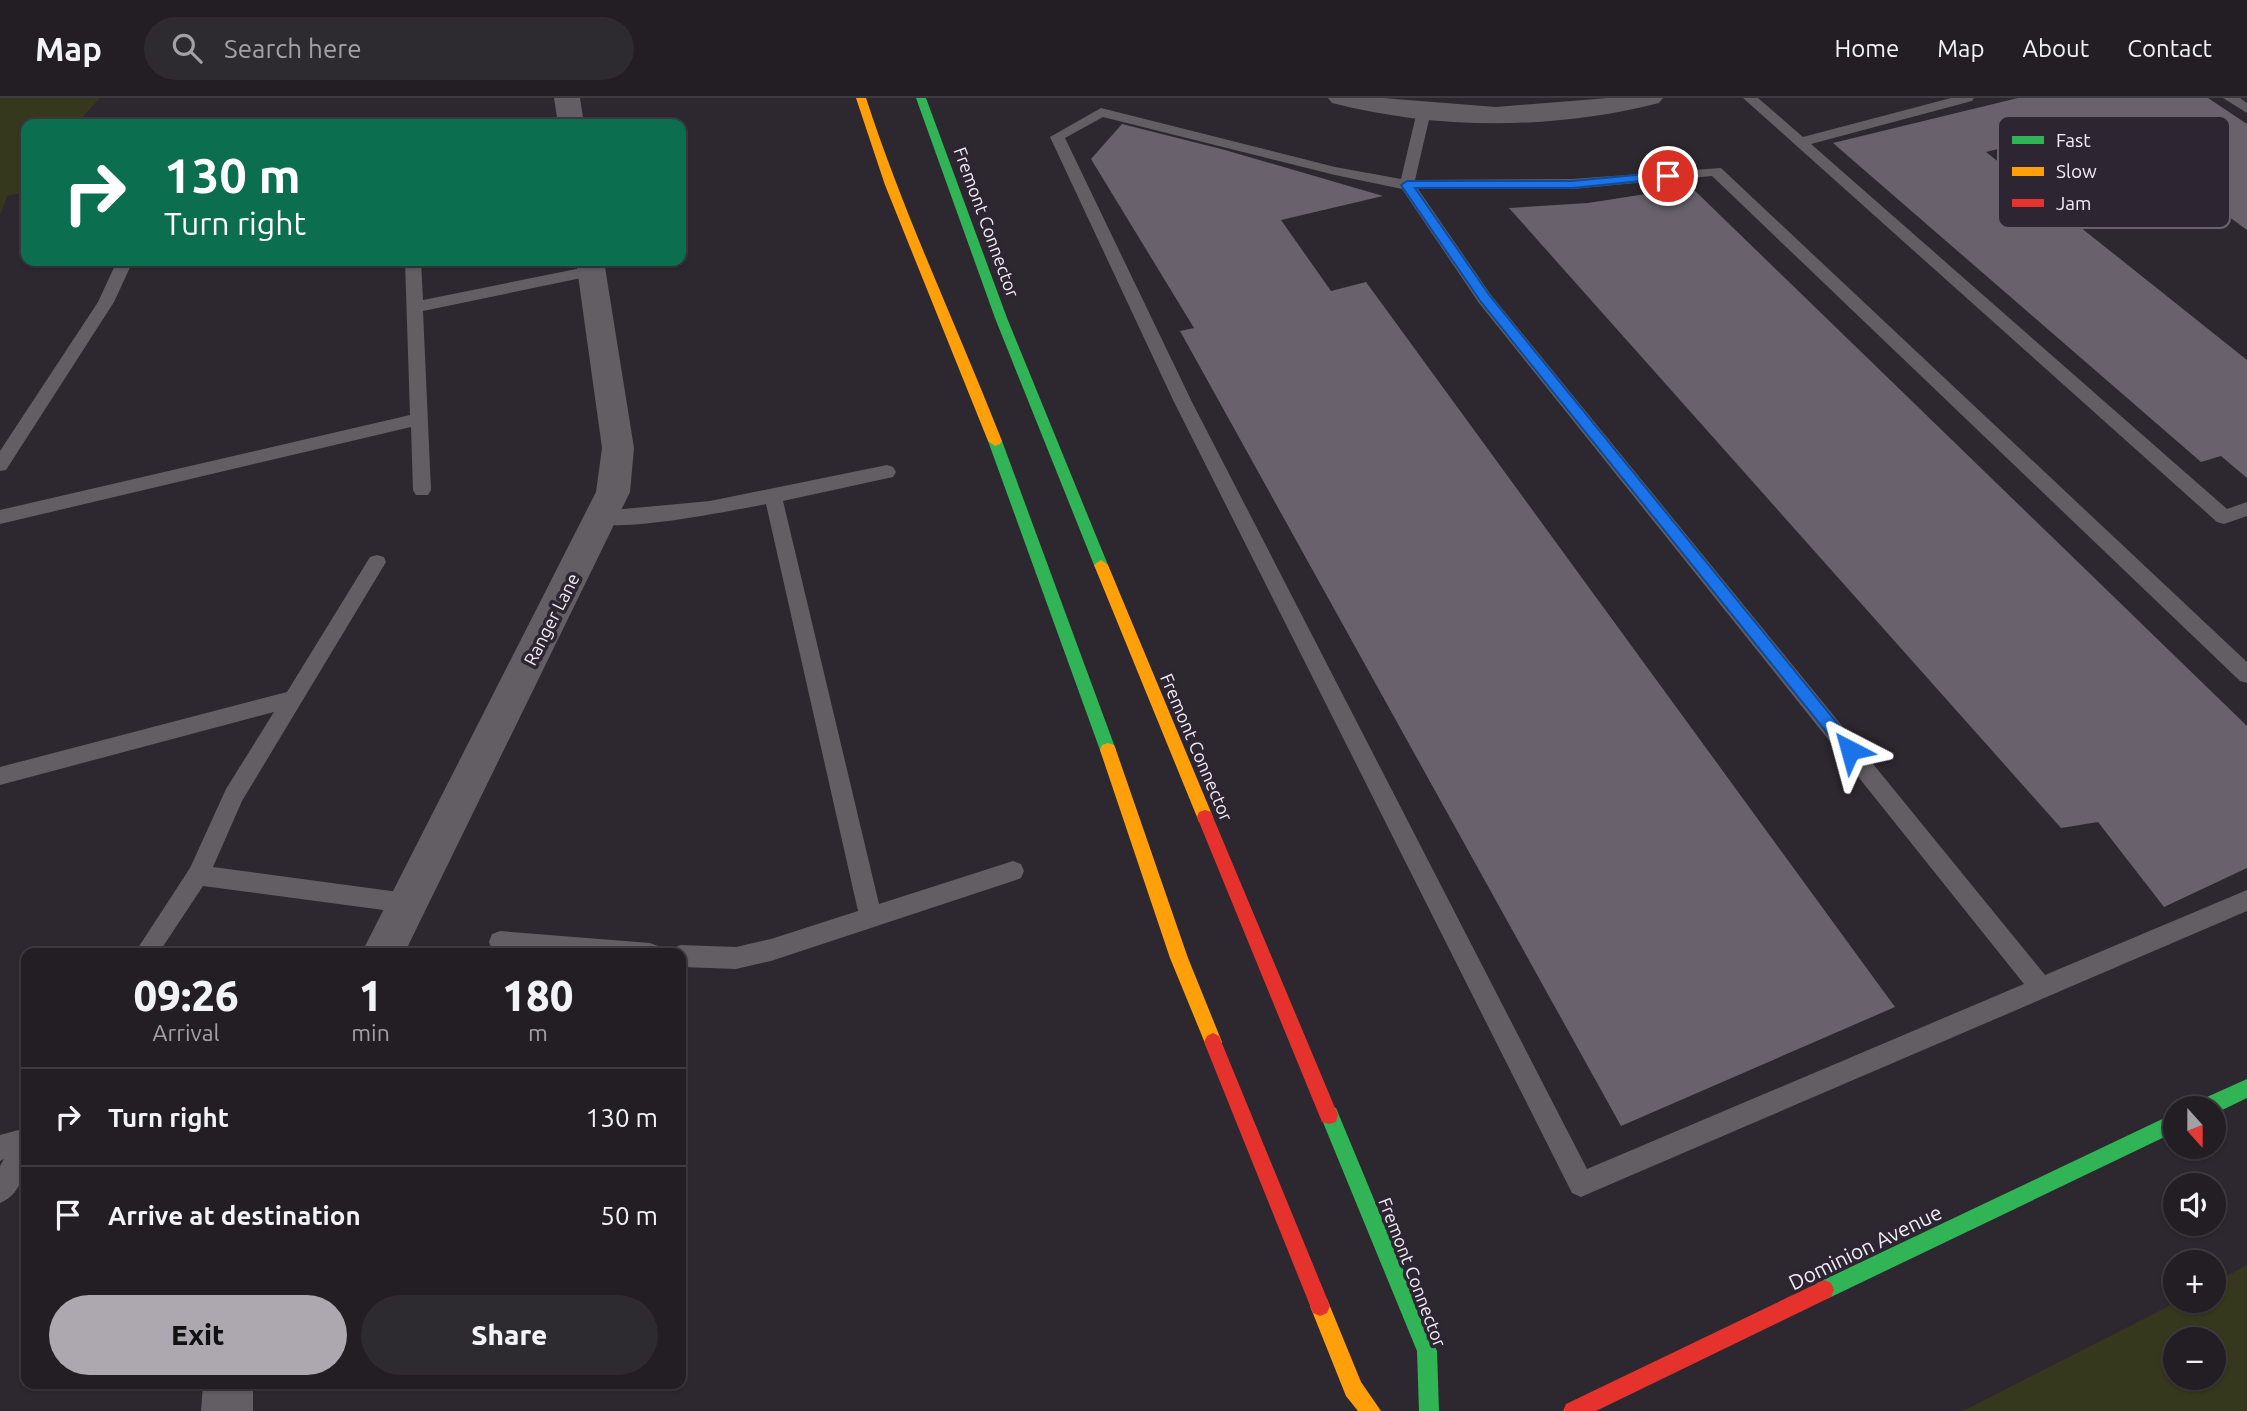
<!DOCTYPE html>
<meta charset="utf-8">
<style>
body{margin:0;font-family:Ubuntu,sans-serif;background:#2e2b30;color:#f1f3f6;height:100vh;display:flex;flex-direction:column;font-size:26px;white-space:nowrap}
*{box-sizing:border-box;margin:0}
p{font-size:23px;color:#a2a2a6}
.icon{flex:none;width:38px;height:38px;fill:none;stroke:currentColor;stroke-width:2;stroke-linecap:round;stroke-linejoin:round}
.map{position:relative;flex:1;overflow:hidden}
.sheet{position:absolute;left:21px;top:850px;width:665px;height:441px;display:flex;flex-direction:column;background:#221e23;border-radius:14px;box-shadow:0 2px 5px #0004,0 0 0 2px #3f3c41}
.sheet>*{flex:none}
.guide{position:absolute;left:21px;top:21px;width:665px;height:147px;border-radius:14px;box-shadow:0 2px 5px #0004,0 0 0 2px #3f3c41;background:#0b6e4f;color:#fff;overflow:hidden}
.needle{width:46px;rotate:159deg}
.tools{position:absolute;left:2163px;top:998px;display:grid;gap:14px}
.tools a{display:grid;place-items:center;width:63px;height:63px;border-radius:50%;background:#221e23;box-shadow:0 2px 5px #0004,0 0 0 2px #3f3c41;font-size:35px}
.pin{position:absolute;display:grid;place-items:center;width:60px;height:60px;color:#fff;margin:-30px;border:4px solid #fff;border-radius:50%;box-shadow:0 2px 7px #0007}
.me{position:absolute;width:77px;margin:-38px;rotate:321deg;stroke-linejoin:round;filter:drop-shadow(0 0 5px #0008)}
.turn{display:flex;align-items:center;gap:24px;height:147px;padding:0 28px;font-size:32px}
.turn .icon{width:91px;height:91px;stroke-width:2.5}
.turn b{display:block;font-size:49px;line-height:60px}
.eta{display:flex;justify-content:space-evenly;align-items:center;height:119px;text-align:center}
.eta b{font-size:42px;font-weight:800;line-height:49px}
.cta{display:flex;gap:14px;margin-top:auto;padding:14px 28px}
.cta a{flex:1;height:80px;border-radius:42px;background:#ada7af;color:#111;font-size:28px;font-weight:800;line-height:80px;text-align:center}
.cta a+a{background:#2e2b30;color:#f1f3f6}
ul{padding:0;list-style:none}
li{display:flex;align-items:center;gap:21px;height:98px;padding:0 28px;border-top:2px solid #3f3c41}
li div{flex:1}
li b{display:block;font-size:26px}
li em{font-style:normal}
header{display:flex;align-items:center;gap:42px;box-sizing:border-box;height:98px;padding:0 35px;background:#221e23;border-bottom:2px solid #3f3c41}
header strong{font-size:33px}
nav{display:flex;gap:38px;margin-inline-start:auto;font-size:24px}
.search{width:490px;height:63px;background:#2e2b30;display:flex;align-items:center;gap:18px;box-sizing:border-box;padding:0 24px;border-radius:38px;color:#a2a2a6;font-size:26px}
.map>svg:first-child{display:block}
.green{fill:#35381d;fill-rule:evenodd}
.building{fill:#69626c}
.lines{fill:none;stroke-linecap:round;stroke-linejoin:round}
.lane{fill:#625e63;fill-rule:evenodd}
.street{fill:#625e63;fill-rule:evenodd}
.fast{fill:#30b455;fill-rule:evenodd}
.slow{fill:#ff9f0a;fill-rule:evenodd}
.jam{fill:#e5322d;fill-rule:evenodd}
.route{fill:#1a73e8;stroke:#114b97;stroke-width:2}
.labels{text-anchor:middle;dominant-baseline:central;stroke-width:7;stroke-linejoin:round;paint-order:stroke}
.street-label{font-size:18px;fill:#f2ecf4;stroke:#2e2532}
.near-street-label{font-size:21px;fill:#f2ecf4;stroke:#2e2532}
.key{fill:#2e2532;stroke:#69616c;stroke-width:2}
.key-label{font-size:19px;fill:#f2ecf4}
</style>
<header>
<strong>Map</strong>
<div class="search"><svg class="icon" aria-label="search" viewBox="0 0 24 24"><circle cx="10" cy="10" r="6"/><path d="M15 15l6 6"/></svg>Search here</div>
<nav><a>Home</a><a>Map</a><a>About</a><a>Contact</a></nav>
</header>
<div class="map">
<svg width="2247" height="1313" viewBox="0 0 2247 1313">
<rect width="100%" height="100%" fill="#2d282f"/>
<!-- green -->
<path class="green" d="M 0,0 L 100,0 L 76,26 L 26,26 L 26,94 L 7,98 L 0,118 Z
M 2247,1167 L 2247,1313 L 1963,1313 L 2181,1202 L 2214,1202 L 2214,1185 ZM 2175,1241 L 2214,1241 L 2214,1279 L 2175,1279 Z"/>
<!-- building -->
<path class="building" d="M 2018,0 L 2208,0 L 2247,26 L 2247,132 L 2101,25 L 1986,54 L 2247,262 L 2247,380 L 2221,358 L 2201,364 L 1833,45 Z
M 1122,26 L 1225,52 L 1383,98 L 1281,122 L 1331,193 L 1366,184 L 1895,909 L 1621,1028 L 1180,233 L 1194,230 L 1091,61 Z
M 1691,89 L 2247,628 L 2247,770 L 2164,809 L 2098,724 L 2061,730 L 1509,110 L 1588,105 Z"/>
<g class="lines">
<!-- lane -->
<path class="lane" d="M 1743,0 L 1758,0 L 1803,39 L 1951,0 L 1974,0 L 1972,3 L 1811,46 L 2227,411 L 2247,404 L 2247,418 L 2224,426 L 2217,424 Z
M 2223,0 L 2240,0 L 2247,5 L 2247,15 Z
M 1424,9 L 1431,13 L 1415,82 L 1572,81 L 1721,70 L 2247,564 L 2247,585 L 2240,583 L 1712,78 L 1572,91 L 1418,91 L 1491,197 L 2045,877 L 2247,792 L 2247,813 L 1590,1095 L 1581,1099 L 1572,1095 L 1174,304 L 1050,39 L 1101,10 L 1335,69 L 1401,81 L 1417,13 ZM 1103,19 L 1335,77 L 1402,91 L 1479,205 L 2024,886 L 1587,1071 L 1192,304 L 1065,40 Z
M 117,163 L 133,163 L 114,204 L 6,372 L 0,373 L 0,353 L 98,204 Z
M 405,163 L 421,163 L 423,202 L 591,168 L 599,173 L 591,178 L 423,213 L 431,392 L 428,397 L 416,397 L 413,392 L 411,329 L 0,426 L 0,412 L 410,317 Z
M 887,367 L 893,369 L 896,374 L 893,379 L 783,403 L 879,806 L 1013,763 L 1021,766 L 1024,773 L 1021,780 L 1013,783 L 771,863 L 736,871 L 681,869 L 681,856 L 670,856 L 673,850 L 681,847 L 736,849 L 771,841 L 858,813 L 766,406 C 730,413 626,434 595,425 L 593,420 L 595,415 L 602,413 L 710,403 Z
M 377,457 L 384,459 L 386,464 L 242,703 L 213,769 L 406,795 L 414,798 L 417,805 L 414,812 L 406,815 L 203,788 L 158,856 L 134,856 L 190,770 L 226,691 L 274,614 L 0,687 L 0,669 L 287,594 L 370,459 Z
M 500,833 L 650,845 L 658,848 L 661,856 L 500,855 L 492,852 L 489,844 L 492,836 Z
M 26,1030 C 26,1056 29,1093 0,1105 L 0,1068 L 4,1061 L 0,1063 L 0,1037 Z"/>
<!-- street -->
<path class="street" d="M 554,0 L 580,0 L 584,26 L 558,26 Z
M 1328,0 L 1383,0 L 1496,9 L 1608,0 L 1663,0 L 1659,5 C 1554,32 1437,32 1332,5 Z
M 576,163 L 604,163 L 634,350 L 630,394 L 404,856 L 361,856 L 596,394 L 602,350 Z
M 203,1286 L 253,1286 L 253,1313 L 201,1313 Z"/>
<!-- fast -->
<path class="fast" d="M 916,0 L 926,0 L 1007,220 L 1108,467 L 1106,471 L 1096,471 L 1094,467 L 995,220 Z
M 995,338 L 1002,343 L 1116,652 L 1114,657 L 1102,657 L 1100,652 L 988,343 Z
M 2247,981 L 2247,1000 L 2214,1016 L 2214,1010 L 2196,1010 L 2198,1003 Z
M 1329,1008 L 1336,1010 L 1437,1253 L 1439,1313 L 1419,1313 L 1417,1253 L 1320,1017 L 1322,1010 Z
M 2175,1015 L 2175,1034 L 1831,1199 L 1824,1202 L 1817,1199 L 1814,1192 L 1817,1185 Z"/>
<!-- slow -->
<path class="slow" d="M 856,0 L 866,0 C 904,117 957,228 1002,343 L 1000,346 L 995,348 L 988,343 L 885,87 Z
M 1101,462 L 1108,467 L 1213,719 L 1211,724 L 1205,726 L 1199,724 L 1197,719 L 1094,467 Z
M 1108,645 L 1114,647 L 1116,652 L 1188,860 L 1222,944 L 1219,950 L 1213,953 L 1207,950 L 1170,860 L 1100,652 L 1102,647 Z
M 1320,1198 L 1327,1201 L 1361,1284 L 1381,1313 L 1358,1313 L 1346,1298 L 1310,1208 L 1313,1201 Z"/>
<!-- jam -->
<path class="jam" d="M 1205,712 L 1211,714 L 1213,719 L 1338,1017 L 1336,1024 L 1329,1026 L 1322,1024 L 1197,719 L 1199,714 Z
M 1213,935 L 1219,938 L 1330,1208 L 1327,1215 L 1320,1218 L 1313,1215 L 1204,944 L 1207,938 Z
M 1824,1182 L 1831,1185 L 1834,1192 L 1831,1199 L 1596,1313 L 1563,1313 L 1566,1306 Z"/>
</g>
<!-- route -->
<path class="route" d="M 1668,74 L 1672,75 L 1672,80 L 1572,90 L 1415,90 L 1490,198 L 1855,647 L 1858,652 L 1855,656 L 1844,656 L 1481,204 L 1401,87 L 1407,83 L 1572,83 Z"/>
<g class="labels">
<!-- street labels -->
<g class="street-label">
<text transform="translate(987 124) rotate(70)">Fremont Connector</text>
<text transform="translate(551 521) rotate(-63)">Ranger Lane</text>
<text transform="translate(1197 649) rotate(67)">Fremont Connector</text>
<text transform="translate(1413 1174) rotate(69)">Fremont Connector</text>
</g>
<!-- near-street labels -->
<g class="near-street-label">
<text transform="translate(1865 1149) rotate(-26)">Dominion Avenue</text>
</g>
</g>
<!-- legend -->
<rect x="1998" y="18" width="232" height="112" rx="10" class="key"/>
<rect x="2012" y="38" width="32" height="8" fill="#30b455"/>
<rect x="2012" y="69" width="32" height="9" fill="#ff9f0a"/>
<rect x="2012" y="101" width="32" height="8" fill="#e5322d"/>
<g class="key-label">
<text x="2056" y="49">Fast</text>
<text x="2056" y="80">Slow</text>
<text x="2056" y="112">Jam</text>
</g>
</svg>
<div class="tools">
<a><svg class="needle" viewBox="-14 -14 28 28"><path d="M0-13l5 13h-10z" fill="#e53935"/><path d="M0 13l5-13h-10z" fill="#a2a2a6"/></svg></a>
<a><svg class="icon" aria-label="sound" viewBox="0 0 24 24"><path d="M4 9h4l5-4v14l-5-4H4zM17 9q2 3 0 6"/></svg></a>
<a>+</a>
<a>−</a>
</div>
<div class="pin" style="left:1668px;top:78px;background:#d93025"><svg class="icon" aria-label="arrive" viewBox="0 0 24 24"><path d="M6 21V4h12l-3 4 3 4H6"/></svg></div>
<svg class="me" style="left:1850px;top:652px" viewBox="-20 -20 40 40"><path d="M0-17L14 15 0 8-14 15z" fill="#1a73e8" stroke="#fff" stroke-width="4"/></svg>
<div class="guide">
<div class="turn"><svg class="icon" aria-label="right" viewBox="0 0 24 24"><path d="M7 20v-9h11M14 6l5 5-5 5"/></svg><div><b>130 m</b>Turn right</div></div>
</div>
<section class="sheet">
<div class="eta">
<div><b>09:26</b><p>Arrival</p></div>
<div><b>1</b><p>min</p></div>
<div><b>180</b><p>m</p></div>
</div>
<ul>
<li><svg class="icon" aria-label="right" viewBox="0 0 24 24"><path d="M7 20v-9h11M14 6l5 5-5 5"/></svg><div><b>Turn right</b></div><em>130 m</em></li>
<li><svg class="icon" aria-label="arrive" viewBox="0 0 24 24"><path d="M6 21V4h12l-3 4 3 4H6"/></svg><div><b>Arrive at destination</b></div><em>50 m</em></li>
</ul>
<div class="cta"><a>Exit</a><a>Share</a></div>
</section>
</div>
